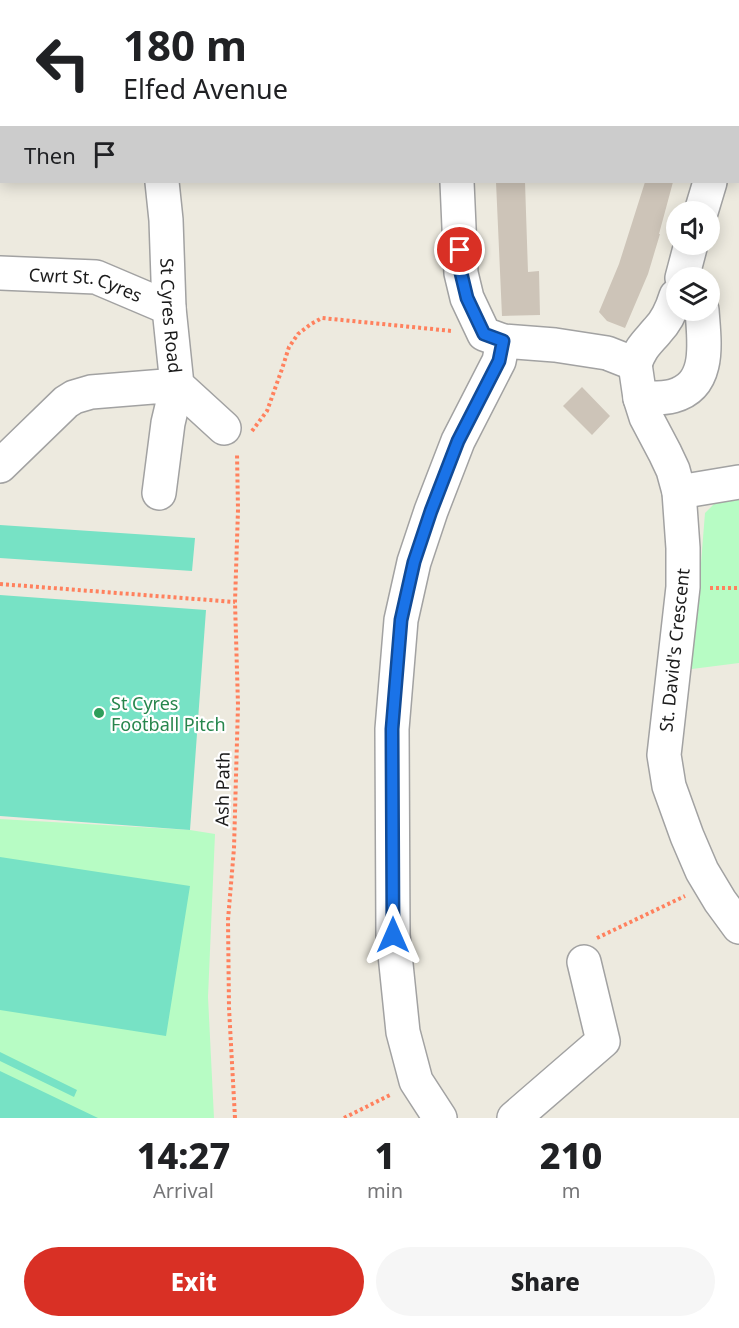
<!DOCTYPE html>
<style>
body{margin:0;font-family:"Noto Sans",sans-serif;background:#f6f6f6;color:#202124;height:100vh;display:flex;flex-direction:column;font-size:22px;white-space:nowrap}
*{box-sizing:border-box;margin:0}
p{font-size:20px;color:#757577}
.icon{flex:none;width:33px;height:33px;fill:none;stroke:currentColor;stroke-width:2;stroke-linecap:round;stroke-linejoin:round}
.map{position:relative;height:1118px;overflow:hidden}
.side{display:flex;flex-direction:column;background:#fff;flex:1}
.side>*{flex:none}
.top-card{position:absolute;left:0px;top:0px;width:740px;height:183px;box-shadow:0 3px 15px #0003;background:#fff;color:#202124;overflow:hidden}
.controls{position:absolute;left:666px;top:201px;display:grid;gap:12px}
.controls a{display:grid;place-items:center;width:54px;height:54px;border-radius:50%;background:#fff;box-shadow:0 3px 15px #0003;font-size:30px}
.pin{position:absolute;display:grid;place-items:center;width:51px;height:51px;color:#fff;margin:-26px;border:3px solid #fff;border-radius:50%;box-shadow:0 2px 6px #0007}
.me{position:absolute;width:66px;margin:-33px;rotate:0deg;stroke-linejoin:round;filter:drop-shadow(0 0 4px #0008)}
.turn{display:flex;align-items:center;gap:21px;height:126px;padding:0 24px;font-size:27px}
.turn .icon{width:78px;height:78px;stroke-width:2.5}
.turn b{display:block;font-size:42px;line-height:51px}
.then{display:flex;align-items:center;height:57px;padding:0 24px;background:#0003;gap:12px;font-size:22px}
.eta{display:flex;justify-content:space-evenly;align-items:center;height:102px;text-align:center}
.eta b{font-size:36px;font-weight:800;line-height:42px}
.primary-button{display:flex;gap:12px;margin-top:auto;padding:12px 24px}
.primary-button a{flex:1;height:69px;border-radius:36px;background:#d93025;color:#fff;font-size:24px;font-weight:800;line-height:69px;text-align:center}
.primary-button a+a{background:#f6f6f6;color:#202124}
.map>svg:first-child{display:block}
.park{fill:#b7fcc4}
.pitch{fill:#77e2c5}
.building{fill:#cdc4b8}
.lines{fill:none;stroke-linecap:round;stroke-linejoin:round}
.minor-casing{stroke:#a2a2a2;stroke-width:36}
.path{stroke:#ff815e;stroke-width:4;stroke-dasharray:3 3;stroke-linecap:butt}
.minor{stroke:#fff;stroke-width:33}
.route-casing{stroke:#114b97;stroke-width:15}
.route{stroke:#1a73e8;stroke-width:10}
.leisure-dot{fill:#2e9e5b;stroke:#fff;stroke-width:2}
.labels{text-anchor:middle;dominant-baseline:central;stroke-width:4.5;stroke-linejoin:round;paint-order:stroke}
.street-label{font-size:18px;fill:#1b1b1b;stroke:#fff}
.leisure-label{font-size:18px;fill:#27864d;stroke:#fff;text-anchor:start}
</style>
<div class="map">
<svg width="739" height="1118" viewBox="0 0 739 1118">
<rect width="100%" height="100%" fill="#edeadf"/>
<!-- park -->
<path class="park" d="M 739,497 L 739,663 L 684,670 L 699,588 L 705,513 L 718,500 Z
M 0,819 L 190,830 L 215,834 L 208,997 L 214,1118 L 0,1118 Z"/>
<!-- pitch -->
<path class="pitch" d="M 0,525 L 195,538 L 192,571 L 0,558 Z
M 0,595 L 206,610 L 190,830 L 0,816 Z
M 0,857 L 190,886 L 166,1036 L 0,1010 Z
M 0,1052 L 77,1090 L 74,1097 L 0,1061 Z
M 0,1071 L 98,1118 L 0,1118 Z"/>
<!-- building -->
<path class="building" d="M 496,182 L 525,182 L 528,272 L 539,271 L 540,315 L 502,316 Z
M 645,182 L 673,182 L 659,234 L 660,234 L 648,274 L 625,328 L 607,321 L 599,312 L 619,264 Z
M 582,387 L 610,416 L 592,435 L 563,406 Z"/>
<g class="lines">
<!-- minor casing -->
<g class="minor-casing">
<g id="minor">
<path d="M 143,0 L 143,2"/>
<path d="M 429,0 L 429,2"/>
<path d="M 738,76 L 739,73"/>
<path id="s1" d="M 162,182 L 166,220 L 169,308 L 177,385 L 224,428"/>
<path d="M 457,182 L 461,273 L 467,298 L 484,334 L 503,341 L 555,345 L 607,353 L 635,364 C 641,347 646,344 657,331 C 666,322 672,309 676,296"/>
<path d="M 701,212 L 710,182"/>
<path id="s2" d="M 0,273 L 96,277 L 169,308"/>
<path d="M 682,278 L 691,244"/>
<path d="M 635,364 L 640,398 L 646,417 L 665,453 L 673,470 L 679,492 L 683,548 L 683,587 L 664,755 L 669,786 L 687,836 L 702,871 L 720,901 L 739,927"/>
<path d="M 640,398 C 651,398 663,399 673,396 C 712,385 704,341 702,310"/>
<path d="M 0,466 L 66,402 L 74,397 L 91,392 L 177,385 L 168,423 L 159,493"/>
<path d="M 679,492 L 739,482"/>
<path d="M 440,1118 L 416,1081 L 403,1032 L 393,935 L 392,729 L 401,620 L 414,562 L 431,511 L 458,441 L 499,361 L 503,341"/>
<path d="M 514,1118 L 603,1041 L 584,962"/>
</g>
</g>
<!-- path -->
<path class="path" d="M 252,431 L 267,411 L 282,369 L 289,347 L 298,334 L 311,324 L 322,318 L 452,331
M 0,584 L 235,602
M 710,588 L 739,588
M 597,938 L 685,896
M 235,1118 L 229,1008 L 228,920 L 234,848 L 238,705 L 235,602 L 238,510 L 237,453
M 344,1118 L 392,1094"/>
<!-- minor -->
<use href="#minor" class="minor"/>
</g>
<g class="lines">
<!-- route casing -->
<g class="route-casing">
<path id="route" d="M 393,935 L 392,729 L 401,620 L 414,562 L 431,511 L 458,441 L 499,361 L 503,341 L 484,334 L 467,298 L 461,273 L 460,250"/>
</g>
<!-- route -->
<use href="#route" class="route"/>
</g>
<!-- markers -->
<circle class="leisure-dot" cx="99" cy="713" r="6"/>
<g class="labels">
<!-- street labels -->
<g class="street-label">
<text stroke="none"><textPath href="#s2" startOffset="87">Cwrt St. Cyres</textPath></text>
<text stroke="none"><textPath href="#s1" startOffset="134">St Cyres Road</textPath></text>
<text transform="translate(674 650) rotate(-84)">St. David's Crescent</text>
<text transform="translate(222 789) rotate(-89)">Ash Path</text>
</g>
<!-- leisure labels -->
<g class="leisure-label">
<text x="111" y="703">St Cyres<tspan x="111" dy="21">Football Pitch</tspan></text>
</g>
</g>
</svg>
<div class="controls">
<a><svg class="icon" aria-label="sound" viewBox="0 0 24 24"><path d="M4 9h4l5-4v14l-5-4H4zM17 9q2 3 0 6"/></svg></a>
<a><svg class="icon" aria-label="layers" viewBox="0 0 24 24"><path d="M12 4l9 5-9 5-9-5zM3 14l9 5 9-5"/></svg></a>
</div>
<div class="pin" style="left:460px;top:250px;background:#d93025"><svg class="icon" aria-label="arrive" viewBox="0 0 24 24"><path d="M6 21V4h12l-3 4 3 4H6"/></svg></div>
<svg class="me" style="left:393px;top:935px" viewBox="-20 -20 40 40"><path d="M0-17L14 15 0 8-14 15z" fill="#1a73e8" stroke="#fff" stroke-width="4"/></svg>
<div class="top-card">
<div class="turn"><svg class="icon" aria-label="left" viewBox="0 0 24 24"><path d="M17 20v-9H6M10 6l-5 5 5 5"/></svg><div><b>180 m</b>Elfed Avenue</div></div>
<div class="then">Then<svg class="icon" aria-label="arrive" viewBox="0 0 24 24"><path d="M6 21V4h12l-3 4 3 4H6"/></svg></div>
</div>
</div>
<section class="side">
<div class="eta">
<div><b>14:27</b><p>Arrival</p></div>
<div><b>1</b><p>min</p></div>
<div><b>210</b><p>m</p></div>
</div>
<div class="primary-button"><a>Exit</a><a>Share</a></div>
</section>
